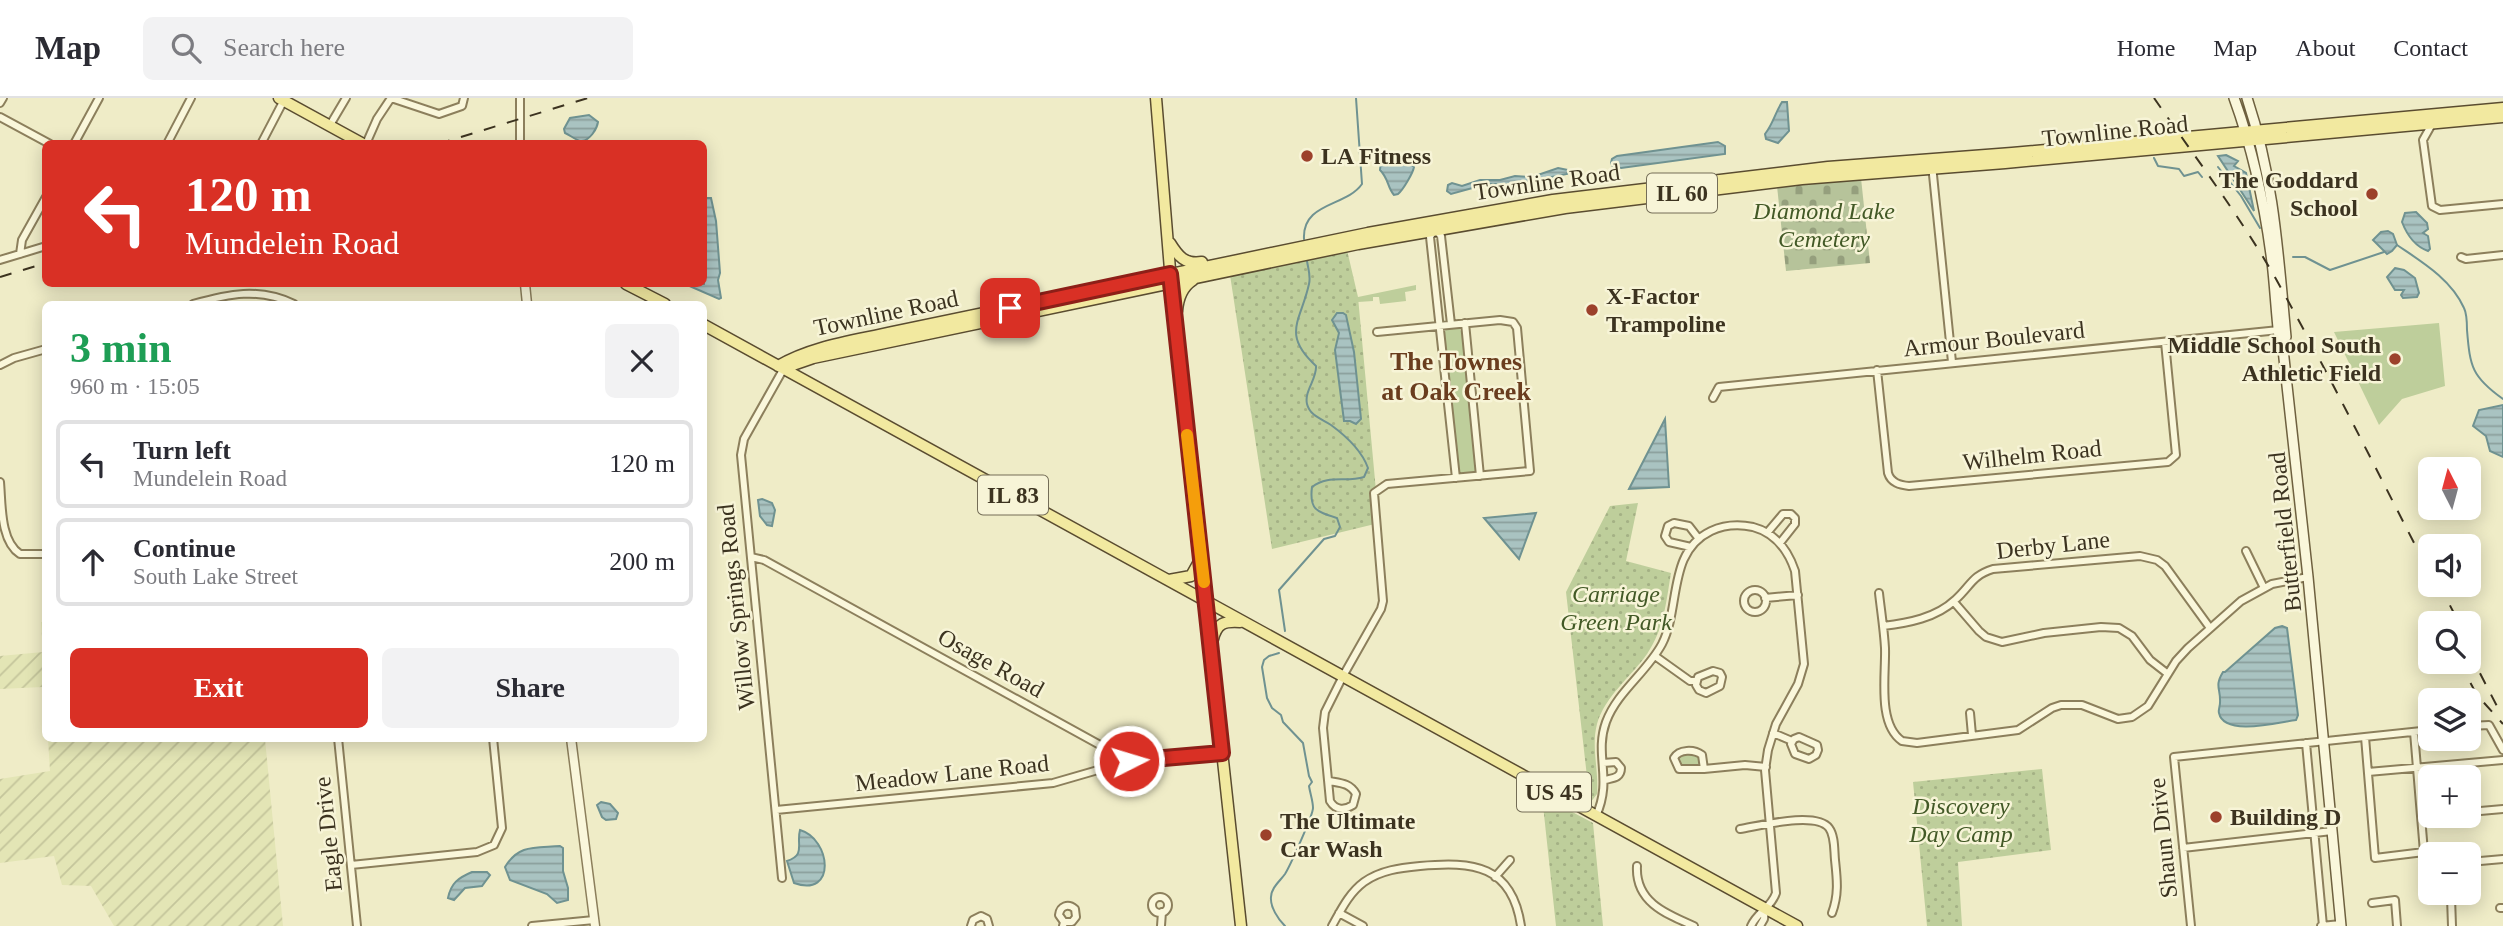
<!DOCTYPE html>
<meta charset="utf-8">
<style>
body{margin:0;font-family:"Times New Roman",serif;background:#f2f2f3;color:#2b2b33;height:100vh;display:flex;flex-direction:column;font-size:26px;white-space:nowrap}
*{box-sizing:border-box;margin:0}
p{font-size:23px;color:#7c7c81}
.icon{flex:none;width:38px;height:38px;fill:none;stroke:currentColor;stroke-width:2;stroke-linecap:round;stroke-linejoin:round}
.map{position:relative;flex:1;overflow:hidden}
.details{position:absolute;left:42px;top:203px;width:665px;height:441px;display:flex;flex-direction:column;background:#fff;border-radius:10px;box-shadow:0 4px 18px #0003}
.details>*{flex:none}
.top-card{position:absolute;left:42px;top:42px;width:665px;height:147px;border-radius:10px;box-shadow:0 4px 18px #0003;background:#d93025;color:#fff;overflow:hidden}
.needle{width:46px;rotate:354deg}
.fabs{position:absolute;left:2418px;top:359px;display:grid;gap:14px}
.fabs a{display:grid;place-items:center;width:63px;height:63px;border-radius:10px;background:#fff;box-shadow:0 4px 18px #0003;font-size:35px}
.pin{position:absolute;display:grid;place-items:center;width:60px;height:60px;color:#fff;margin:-30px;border-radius:14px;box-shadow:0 4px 10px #0006}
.me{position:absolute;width:77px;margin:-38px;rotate:85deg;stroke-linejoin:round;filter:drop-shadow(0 0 5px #0008)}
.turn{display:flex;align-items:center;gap:24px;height:147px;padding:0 28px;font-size:32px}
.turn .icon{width:91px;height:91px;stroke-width:2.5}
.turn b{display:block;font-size:49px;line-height:60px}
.round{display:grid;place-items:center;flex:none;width:74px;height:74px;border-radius:10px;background:#f2f2f3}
.overview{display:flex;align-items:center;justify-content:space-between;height:119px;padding:0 28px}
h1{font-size:42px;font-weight:600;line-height:52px;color:#1e9e55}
.button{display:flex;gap:14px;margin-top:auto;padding:14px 28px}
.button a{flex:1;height:80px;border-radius:10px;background:#d93025;color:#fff;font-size:28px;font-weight:600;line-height:80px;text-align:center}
.button a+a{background:#f2f2f3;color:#2b2b33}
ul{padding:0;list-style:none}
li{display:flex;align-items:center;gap:21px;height:88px;margin:0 14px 10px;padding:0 14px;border:4px solid #e1e1e2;border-radius:10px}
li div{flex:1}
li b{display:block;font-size:26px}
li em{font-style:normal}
header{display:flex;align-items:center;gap:42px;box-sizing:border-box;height:98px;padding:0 35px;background:#fff;border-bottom:2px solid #e1e1e2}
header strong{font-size:33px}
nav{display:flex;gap:38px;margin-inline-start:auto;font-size:24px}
.search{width:490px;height:63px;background:#f2f2f3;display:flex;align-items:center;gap:18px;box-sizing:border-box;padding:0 24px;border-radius:10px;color:#7c7c81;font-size:26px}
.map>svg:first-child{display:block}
.farmland{fill:url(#farmland-furrows)}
.grass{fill:#bece9b}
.cemetery{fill:url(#cemetery-stones)}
.park{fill:url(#park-dots)}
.water{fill:url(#water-rules);stroke:#6f9291;stroke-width:2}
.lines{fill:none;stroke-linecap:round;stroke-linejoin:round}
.stream{stroke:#6f9291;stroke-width:2}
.minor-casing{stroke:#8c7f5c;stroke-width:10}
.tertiary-casing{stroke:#8c7f5c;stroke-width:11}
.secondary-casing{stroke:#6e603f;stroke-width:12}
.primary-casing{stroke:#5a4c30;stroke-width:13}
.minor{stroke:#faf7db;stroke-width:6}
.tertiary{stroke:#faf7db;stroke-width:8}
.secondary{stroke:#faf7db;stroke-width:9}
.primary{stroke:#f2e9a0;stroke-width:10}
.rail{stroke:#3c3320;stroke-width:2;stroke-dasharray:12 12;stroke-linecap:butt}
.route-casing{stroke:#8d1f18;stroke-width:18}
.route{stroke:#d93025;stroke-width:12}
.slow{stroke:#f59e0b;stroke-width:12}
.poi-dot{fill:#9c412b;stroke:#f7f4d7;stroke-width:2.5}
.labels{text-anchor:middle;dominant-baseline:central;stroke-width:5;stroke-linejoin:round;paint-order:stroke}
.shield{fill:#f7f4d7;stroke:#746d57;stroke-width:2}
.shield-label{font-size:23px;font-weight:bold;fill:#3c3320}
.street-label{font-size:24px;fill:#3c3320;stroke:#f7f4d7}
.poi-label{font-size:24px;font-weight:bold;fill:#3c3320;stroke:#f7f4d7;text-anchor:start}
.park-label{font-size:24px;font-style:italic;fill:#425926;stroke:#f7f4d7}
.neighbourhood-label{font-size:26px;font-weight:bold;fill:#6a3d1e;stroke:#f7f4d7}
</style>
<header>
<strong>Map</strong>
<div class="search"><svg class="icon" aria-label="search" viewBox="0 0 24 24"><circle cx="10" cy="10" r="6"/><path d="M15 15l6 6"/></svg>Search here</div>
<nav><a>Home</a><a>Map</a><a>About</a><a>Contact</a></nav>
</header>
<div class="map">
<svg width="2503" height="828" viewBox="0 0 2503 828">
<defs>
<pattern id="farmland-furrows" width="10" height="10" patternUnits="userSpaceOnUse" patternTransform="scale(1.75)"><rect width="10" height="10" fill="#e3e5b5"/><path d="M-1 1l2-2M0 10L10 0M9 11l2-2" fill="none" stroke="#c4c59b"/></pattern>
<pattern id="cemetery-stones" width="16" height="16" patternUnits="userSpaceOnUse" patternTransform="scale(1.75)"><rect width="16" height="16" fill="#b6c39a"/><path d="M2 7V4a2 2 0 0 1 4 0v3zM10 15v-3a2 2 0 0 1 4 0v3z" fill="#959f7d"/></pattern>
<pattern id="park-dots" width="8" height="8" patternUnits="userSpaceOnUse" patternTransform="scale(1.75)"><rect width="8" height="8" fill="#bece9b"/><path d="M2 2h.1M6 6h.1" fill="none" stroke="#a4b185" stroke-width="1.8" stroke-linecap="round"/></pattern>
<pattern id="water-rules" width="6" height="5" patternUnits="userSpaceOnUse" patternTransform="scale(1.75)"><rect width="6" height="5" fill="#a9c3c1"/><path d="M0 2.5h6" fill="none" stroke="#8b9f9c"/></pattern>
</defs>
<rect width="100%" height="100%" fill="#efecc7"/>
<!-- farmland -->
<path class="farmland" d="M 41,524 L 45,524 L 45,617 L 43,589 L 0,591 L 0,558 L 43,554 Z
M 48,641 L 265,641 L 283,828 L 114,828 L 91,788 L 62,787 L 54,758 L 0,765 L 0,681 L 50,673 Z"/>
<!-- grass -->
<path class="grass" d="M 1416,187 L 1416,192 L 1405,194 L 1406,203 L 1380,206 L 1379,199 L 1373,199 L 1373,203 L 1358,204 L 1358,199 Z
M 2439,225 L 2445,288 L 2402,301 L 2379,327 L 2334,234 Z
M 1459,229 L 1464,240 L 1477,368 L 1476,373 L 1471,376 L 1459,375 L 1457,368 L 1443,243 L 1446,230 Z
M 1682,656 L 1697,657 L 1701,662 L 1700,666 L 1696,669 L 1680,669 L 1677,660 Z"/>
<!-- cemetery -->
<path class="cemetery" d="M 1861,80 L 1870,165 L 1786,173 L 1777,88 Z"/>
<!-- park -->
<path class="park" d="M 1347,152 L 1358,199 L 1379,425 L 1272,451 L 1230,177 Z
M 1638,405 L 1626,463 L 1671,475 C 1666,505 1664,531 1647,556 C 1631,579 1605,598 1597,626 C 1591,649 1599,672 1597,696 L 1590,705 L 1566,494 L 1610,408 Z
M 2042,671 L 2051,752 L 1958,764 L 1962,828 L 1927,828 L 1913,684 Z
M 1542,698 L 1593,725 L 1603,828 L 1556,828 Z"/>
<!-- water -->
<path class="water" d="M 1782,4 L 1787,4 L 1789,33 L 1778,45 L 1766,41 L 1765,36 C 1773,26 1775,15 1782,4 Z
M 589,17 L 598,24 C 597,31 590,42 582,43 C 578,44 570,37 565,35 L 564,31 L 570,20 Z
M 1718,44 L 1725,48 L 1725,56 L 1621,70 L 1613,69 L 1611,65 L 1612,61 L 1617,58 Z
M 2226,57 L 2238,63 L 2234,68 L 2246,75 L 2254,113 L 2218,58 Z
M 1386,60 L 1405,60 L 1414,69 C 1413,75 1403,92 1398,96 L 1394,97 C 1387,89 1389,81 1380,72 L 1381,63 Z
M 1558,70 L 1568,72 L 1567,76 L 1517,86 L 1487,86 L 1451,96 L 1447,93 L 1448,87 L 1452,85 L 1462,88 L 1480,82 L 1500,82 L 1515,78 L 1532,79 Z
M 704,100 L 711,100 L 716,123 L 720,175 L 718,182 L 721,200 L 719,201 L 685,186 L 704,186 Z
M 2416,114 L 2427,125 L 2428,131 L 2423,135 L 2428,138 L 2430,151 L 2428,153 C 2414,148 2407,137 2402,124 L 2405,115 Z
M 2388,133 L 2393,136 L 2397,147 L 2392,153 L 2387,156 L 2373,142 L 2381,134 Z
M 2395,170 L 2404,172 L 2415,180 L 2419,195 L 2417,199 L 2403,200 L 2401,197 L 2404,192 L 2395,192 L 2387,179 Z
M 1337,215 L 1343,215 L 1346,217 L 1354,254 L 1361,321 L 1356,326 L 1350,323 L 1344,323 L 1335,252 L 1339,235 L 1332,222 Z
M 2503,307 L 2503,359 L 2490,353 L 2486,338 L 2473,328 L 2479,312 Z
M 1665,321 L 1669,389 L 1629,391 Z
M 762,401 L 772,405 L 775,412 L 772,428 L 767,427 L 760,418 L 758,402 Z
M 1536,415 L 1519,461 L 1484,420 Z
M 2282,528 L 2287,530 L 2298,617 L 2296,622 C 2280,624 2224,639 2219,615 C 2218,613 2220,608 2220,605 C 2221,590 2214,589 2223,574 L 2225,574 L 2275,530 Z
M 601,704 L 610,706 L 618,715 L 616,721 L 606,722 L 602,719 L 597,707 Z
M 800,732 C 831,741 837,800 794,785 L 787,763 C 806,757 796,746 800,732 Z
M 560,748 L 563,750 L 563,773 L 568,790 L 568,802 L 557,805 L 547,796 L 510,782 L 505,769 C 519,746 535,750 560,748 Z
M 472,774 L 487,774 L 490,777 L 482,788 L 465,790 L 454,802 L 448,800 C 451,785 458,780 472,774 Z"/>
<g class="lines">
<!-- stream -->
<path class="stream" d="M 2154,60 L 2158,68 L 2179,71 L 2184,78 L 2198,74 L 2202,79
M 2218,69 L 2241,98 L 2260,130
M 1304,141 C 1302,104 1346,109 1362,86 L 1356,0
M 2397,147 C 2422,164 2451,181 2464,210 C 2467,216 2467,225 2467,232 C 2470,269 2472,279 2503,301
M 2293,159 L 2305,159 L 2330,172 L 2384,154
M 1285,533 L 1279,492 L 1324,441 L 1335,438 L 1340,429 L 1337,420 C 1317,414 1309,412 1312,389 C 1329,376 1346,385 1364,379 L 1368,370 C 1362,353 1346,338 1331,327 C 1322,321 1310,318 1307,306 C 1304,293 1317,281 1316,268 C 1281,236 1301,223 1309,186 C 1311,178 1308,170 1307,163
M 1279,555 L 1269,558 L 1264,562 L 1262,569 L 1267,600 L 1272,610 L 1281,617 L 1283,624 L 1303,645 L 1309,678 L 1312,684 L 1309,688 C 1310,695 1313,703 1313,710 C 1313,717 1290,768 1285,776 C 1280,783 1271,790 1271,799 C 1270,809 1278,821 1285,828"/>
<!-- minor casing -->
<g class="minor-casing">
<path id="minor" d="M 391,0 L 439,16 L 462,8 L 464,0
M 0,5 L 3,0
M 0,19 L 50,46
M 2432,26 L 2423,42 L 2432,108 L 2440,112 L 2503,106
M 330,27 L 346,0
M 74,46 L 99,0
M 167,46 L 191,0
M 261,46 L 284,2
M 366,46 L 377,21 L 391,0
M 520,46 L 520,0
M 1932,67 L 1952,264
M 20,156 L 22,142 L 46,99
M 2461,159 L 2466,161 L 2503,157
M 0,162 L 46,148
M 193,206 C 228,196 259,189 294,206
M 1465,225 L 1480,378
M 1451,226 L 1441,138 L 1435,131 L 1430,139 L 1456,380
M 0,267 L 14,260 L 46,251
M 1877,272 L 1888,375 C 1891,385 1900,387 1909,388 L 2168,364 L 2176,357 L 2165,244
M 1713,300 L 1719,289 L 2279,232
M 0,384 C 2,406 0,443 20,456 L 46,456
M 1767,435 L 1783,416 L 1791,416 L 1795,420 L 1795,426 L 1780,445
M 1691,449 L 1669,444 L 1665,438 L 1668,428 L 1674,425 L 1689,428 L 1699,441
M 2246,453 L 2264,490
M 751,459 L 764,462 L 1129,663 L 1222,655
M1744 503a11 11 0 1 1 22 0a11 11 0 1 1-22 0Z
M 1879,495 C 1881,513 1884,532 1885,550 C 1886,576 1877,626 1902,643 L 1917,645 L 2018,632 L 2052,610 L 2061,607 L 2082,607 L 2118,621 L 2132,619 L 2148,608 L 2176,563 L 2188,550 L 2241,503 L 2272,486 L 2308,479
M 1765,500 L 1798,497
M 1954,504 L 1979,533 L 1986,539 L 2002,544 L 2044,535 L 2101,529 L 2119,530 L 2132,538 L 2150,562 L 2168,576
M 1883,528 C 1908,525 1936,520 1955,502 C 1971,488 1971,478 1993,471 L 2140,458 L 2157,462 L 2165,468 L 2210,530
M 1655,558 L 1690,583 L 1697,583
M 1713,573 L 1720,575 L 1722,579 L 1720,588 L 1706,595 L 1699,592 L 1696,587 L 1698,579 Z
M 1970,615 L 1972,637
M 2469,628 L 2489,627 L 2503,652
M 1773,635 L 1792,643
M 1799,639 L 1817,647 L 1818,652 L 1816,657 L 1809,661 L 1795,656 L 1791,646 L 1794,641 Z
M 2365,639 L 2375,760 L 2424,754 L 2414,634
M 338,640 L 357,828
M 2306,645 L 2323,828
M 1603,665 L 1616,664 L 1621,670 C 1621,680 1613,680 1605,682
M 1704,671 L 1679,671 L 1674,660 C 1679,651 1694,651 1702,657 L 1704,671 L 1745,667 L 1766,669
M 2368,674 L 2503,662
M 1329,683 C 1340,685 1350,685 1356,696 L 1353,707 C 1345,712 1336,713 1330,703 L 1323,630 L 1325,614 L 1343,578 L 1381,511 L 1383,503 L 1374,395 L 1387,386 L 1530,373 L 1517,230 L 1513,224 L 1500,222 L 1377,234
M 776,712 L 1053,685 L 1129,663
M 2469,714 L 2503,711
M 1596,718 C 1613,681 1594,657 1606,624 C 1617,594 1647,574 1662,546 C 1681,509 1667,454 1711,433 C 1724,427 1738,426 1753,429 C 1775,435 1788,452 1795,473 L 1804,566 L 1798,586 L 1776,626 L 1768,652 L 1765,672 L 1776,795 C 1771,810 1758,813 1751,828
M 1740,731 C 1759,728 1816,713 1829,730 C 1835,738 1834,752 1835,762 C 1837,781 1839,796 1832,815
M 2183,750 L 2332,733
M 2469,764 L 2503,761
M 351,767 L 477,754 L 494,747 L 502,730 L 493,640
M 1637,768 C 1635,804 1666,816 1694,828
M 1495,779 L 1510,762
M 782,780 L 741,357 L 744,341 L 784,270
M 2451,799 L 2452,828
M1152 807a8 8 0 1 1 16 0a8 8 0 1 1-16 0Z
M 2372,805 L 2395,802 L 2397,828
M 2500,810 L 2503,810
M 1339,815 L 1363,828
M 532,828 L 594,822
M 971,828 L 973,822 L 981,818 L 987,821 L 989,828
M 1063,828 L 1064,824 L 1059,817 C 1060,808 1068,805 1075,811 L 1076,819 L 1072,824 L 1064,824
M 1161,828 L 1162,814
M 1332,828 C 1341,812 1349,795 1364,784 C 1381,772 1400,770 1420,768 C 1473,763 1512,767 1521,828
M 1760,828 L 1764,821 L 1765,811
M 2191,828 L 2174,659 L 2431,632
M 2321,828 L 2341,826"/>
</g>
<!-- tertiary casing -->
<g class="tertiary-casing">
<path id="tertiary" d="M 525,186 L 527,206
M 571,640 L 595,828"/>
</g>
<!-- secondary casing -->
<g class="secondary-casing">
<path id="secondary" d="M 2234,0 C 2253,52 2265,109 2272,164 C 2275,189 2276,214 2279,239 L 2282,242
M 2247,0 C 2274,81 2278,154 2286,239 L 2282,242 L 2308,479 L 2341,828"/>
</g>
<!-- primary casing -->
<g class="primary-casing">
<path id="primary" d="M 279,0 L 363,46
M 1156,0 L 1171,184 L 1241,828
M 1170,145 C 1178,158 1185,167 1202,164
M 626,186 L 665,206
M 1177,213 C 1178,200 1182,189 1193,182
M 704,227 L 1797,828
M 778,268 C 812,248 853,243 892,234 L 1368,135 L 1553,102 L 1828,69 L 2012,55 L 2503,10
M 784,270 L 813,260 L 1358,146 L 1565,110 L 1802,81 L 2005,65 L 2503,19
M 1169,482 L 1191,478 L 1200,462
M 1213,541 C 1217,525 1224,523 1240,524"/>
</g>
<!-- minor -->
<use href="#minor" class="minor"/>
<!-- tertiary -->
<use href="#tertiary" class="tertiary"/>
<!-- secondary -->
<use href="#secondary" class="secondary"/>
<!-- primary -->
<use href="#primary" class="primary"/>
<!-- rail -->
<path class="rail" d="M 2154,0 C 2195,59 2240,118 2276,181 C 2330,278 2380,379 2431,478
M 438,46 L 588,0
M 0,179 L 46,165
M 2439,486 L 2459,525
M 2469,554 L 2501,616
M 2459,564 L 2477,597 L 2503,626"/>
</g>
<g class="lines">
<!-- route casing -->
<g class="route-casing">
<path id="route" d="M 1010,210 L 1170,176 L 1222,655 L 1129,663"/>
</g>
<!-- route -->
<use href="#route" class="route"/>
<!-- slow -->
<path class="slow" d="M 1187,337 L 1204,484"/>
</g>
<!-- markers -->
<g class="poi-dot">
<circle cx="1307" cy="58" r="7"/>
<circle cx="2372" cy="96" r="7"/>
<circle cx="1592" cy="212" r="7"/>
<circle cx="2395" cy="261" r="7"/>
<circle cx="2216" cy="719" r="7"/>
<circle cx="1266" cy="737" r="7"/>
</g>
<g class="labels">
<!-- shield labels -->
<g class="shield">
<rect x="1647" y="75.5" width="70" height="39" rx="5"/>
<rect x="978" y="377.5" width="70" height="39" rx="5"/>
<rect x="1517" y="674.5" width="74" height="39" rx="5"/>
</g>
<g class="shield-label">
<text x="1682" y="95">IL 60</text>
<text x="1013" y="397">IL 83</text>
<text x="1554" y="694">US 45</text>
</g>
<!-- street labels -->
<g class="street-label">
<text transform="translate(2115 33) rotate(-6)">Townline Road</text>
<text transform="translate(1547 84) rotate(-8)">Townline Road</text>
<text transform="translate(886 215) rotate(-12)">Townline Road</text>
<text transform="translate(1994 241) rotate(-6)">Armour Boulevard</text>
<text transform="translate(2032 357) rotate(-6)">Wilhelm Road</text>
<text transform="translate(2285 434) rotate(-96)">Butterfield Road</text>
<text transform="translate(2053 447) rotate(-6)">Derby Lane</text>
<text transform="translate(736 509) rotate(-96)">Willow Springs Road</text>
<text transform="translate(991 565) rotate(29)">Osage Road</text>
<text transform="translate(952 675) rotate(-6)">Meadow Lane Road</text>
<text transform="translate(328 736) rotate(-96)">Eagle Drive</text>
<text transform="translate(2163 740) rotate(-96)">Shaun Drive</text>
</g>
<!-- poi labels -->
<g class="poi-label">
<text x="1321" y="58">LA Fitness</text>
<text x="2358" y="82" text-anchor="end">The Goddard<tspan x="2358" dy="28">School</tspan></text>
<text x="1606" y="198">X-Factor<tspan x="1606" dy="28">Trampoline</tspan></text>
<text x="2381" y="247" text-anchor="end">Middle School South<tspan x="2381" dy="28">Athletic Field</tspan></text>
<text x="2230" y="719">Building D</text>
<text x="1280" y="723">The Ultimate<tspan x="1280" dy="28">Car Wash</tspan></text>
</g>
<!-- park labels -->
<g class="park-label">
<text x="1824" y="113">Diamond Lake<tspan x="1824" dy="28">Cemetery</tspan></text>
<text x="1616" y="496">Carriage<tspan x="1616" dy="28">Green Park</tspan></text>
<text x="1961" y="708">Discovery<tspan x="1961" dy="28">Day Camp</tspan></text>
</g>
<!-- neighbourhood labels -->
<g class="neighbourhood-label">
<text x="1456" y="263">The Townes<tspan x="1456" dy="30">at Oak Creek</tspan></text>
</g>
</g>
</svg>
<div class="fabs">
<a><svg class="needle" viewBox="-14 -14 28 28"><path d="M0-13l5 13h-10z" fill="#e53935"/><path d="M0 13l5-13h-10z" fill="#7c7c81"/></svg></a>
<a><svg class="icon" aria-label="sound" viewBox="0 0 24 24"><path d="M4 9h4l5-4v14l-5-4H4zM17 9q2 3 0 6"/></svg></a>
<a><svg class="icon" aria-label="search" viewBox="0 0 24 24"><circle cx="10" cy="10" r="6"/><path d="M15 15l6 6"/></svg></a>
<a><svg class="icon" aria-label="layers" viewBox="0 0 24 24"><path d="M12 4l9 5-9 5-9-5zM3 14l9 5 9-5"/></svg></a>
<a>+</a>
<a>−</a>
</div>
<div class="pin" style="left:1010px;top:210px;background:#d93025"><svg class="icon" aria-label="arrive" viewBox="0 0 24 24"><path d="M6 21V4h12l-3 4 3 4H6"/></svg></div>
<svg class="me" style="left:1129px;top:663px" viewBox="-20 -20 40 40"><circle r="17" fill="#d93025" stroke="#fff" stroke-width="3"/><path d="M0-11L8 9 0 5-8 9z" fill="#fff"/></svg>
<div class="top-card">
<div class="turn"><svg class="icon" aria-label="left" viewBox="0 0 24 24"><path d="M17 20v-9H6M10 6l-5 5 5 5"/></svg><div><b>120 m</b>Mundelein Road</div></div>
</div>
<section class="details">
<div class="overview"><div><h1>3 min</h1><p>960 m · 15:05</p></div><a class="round"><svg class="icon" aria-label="close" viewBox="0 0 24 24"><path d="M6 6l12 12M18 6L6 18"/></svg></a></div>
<ul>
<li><svg class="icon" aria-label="left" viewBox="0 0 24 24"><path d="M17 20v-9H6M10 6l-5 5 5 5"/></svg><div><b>Turn left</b><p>Mundelein Road</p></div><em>120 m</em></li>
<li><svg class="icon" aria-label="ahead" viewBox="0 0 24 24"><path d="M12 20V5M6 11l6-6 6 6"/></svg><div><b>Continue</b><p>South Lake Street</p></div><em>200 m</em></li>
</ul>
<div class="button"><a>Exit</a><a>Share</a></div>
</section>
</div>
